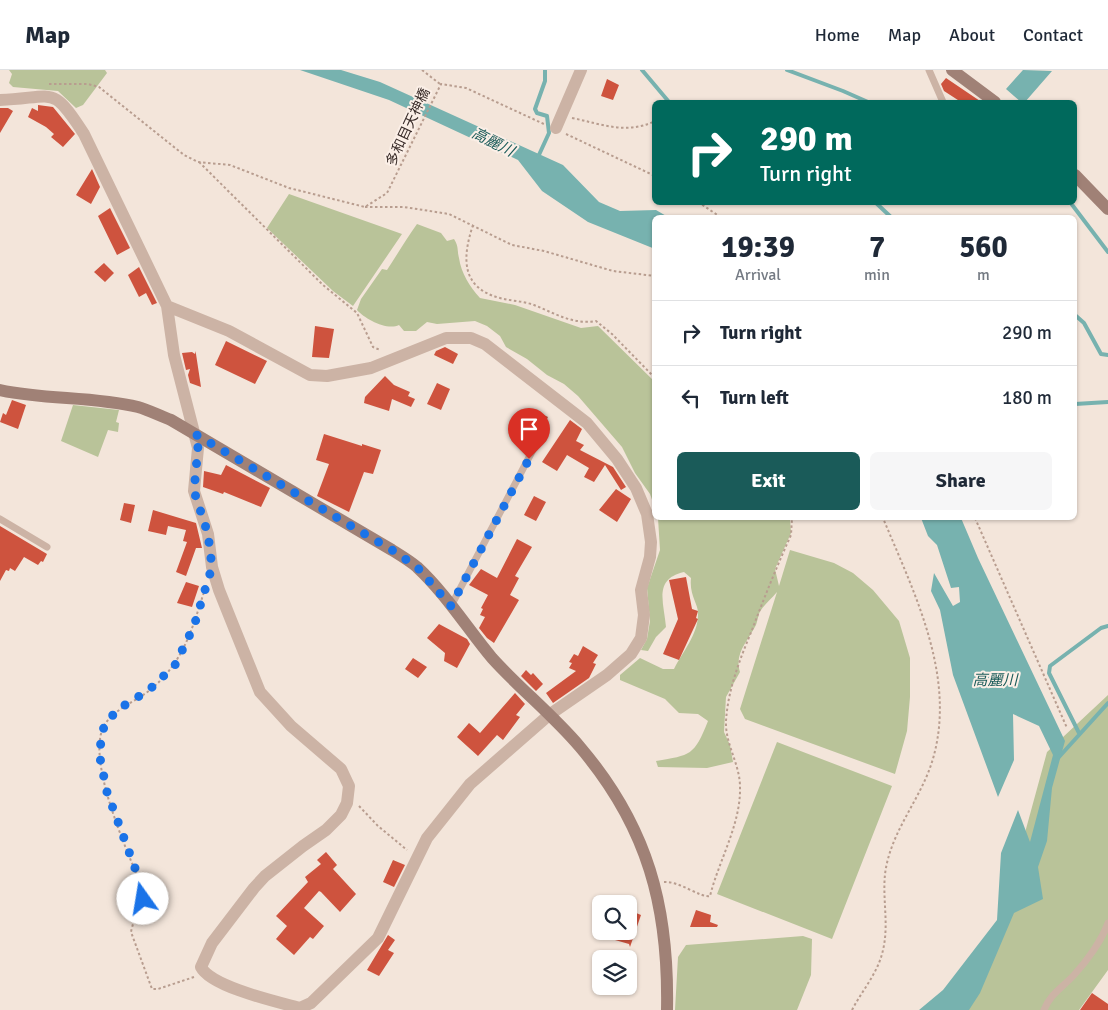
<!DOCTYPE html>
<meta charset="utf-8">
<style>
body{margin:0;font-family:Signika,"Noto Sans JP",sans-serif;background:#f6f6f7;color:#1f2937;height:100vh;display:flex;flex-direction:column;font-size:19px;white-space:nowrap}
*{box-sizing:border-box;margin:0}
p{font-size:16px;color:#747a83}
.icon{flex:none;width:28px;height:28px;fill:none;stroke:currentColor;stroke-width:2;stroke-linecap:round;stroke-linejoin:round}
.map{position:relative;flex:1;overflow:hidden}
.sheet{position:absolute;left:652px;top:145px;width:425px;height:305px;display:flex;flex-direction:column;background:#fff;border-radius:8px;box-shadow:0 1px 4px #0004}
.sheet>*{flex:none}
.top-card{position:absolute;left:652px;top:30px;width:425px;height:105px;border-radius:8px;box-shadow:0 1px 4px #0004;background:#00695c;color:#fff;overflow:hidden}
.tools{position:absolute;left:592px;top:825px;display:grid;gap:10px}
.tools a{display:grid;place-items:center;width:45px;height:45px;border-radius:8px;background:#fff;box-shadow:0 1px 4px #0004;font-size:25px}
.pin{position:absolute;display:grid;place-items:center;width:42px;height:42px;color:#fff;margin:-51px -21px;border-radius:50% 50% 50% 0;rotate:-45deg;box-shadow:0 0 5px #0007}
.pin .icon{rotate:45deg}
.me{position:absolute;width:55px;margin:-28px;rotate:347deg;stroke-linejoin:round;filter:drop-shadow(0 0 4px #0008)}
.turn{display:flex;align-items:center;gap:18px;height:105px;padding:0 25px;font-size:22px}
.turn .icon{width:65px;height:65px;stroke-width:2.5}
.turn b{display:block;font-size:35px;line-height:42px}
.eta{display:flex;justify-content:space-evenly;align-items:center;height:85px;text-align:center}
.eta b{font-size:30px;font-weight:700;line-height:35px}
.action{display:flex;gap:10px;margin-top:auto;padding:10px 25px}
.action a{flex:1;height:58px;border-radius:8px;background:#1a5b59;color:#fff;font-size:20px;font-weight:700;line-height:58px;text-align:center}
.action a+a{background:#f6f6f7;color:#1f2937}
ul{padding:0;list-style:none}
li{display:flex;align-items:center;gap:15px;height:65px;padding:0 25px;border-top:1px solid #e0e1e3}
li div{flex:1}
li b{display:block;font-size:19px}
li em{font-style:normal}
header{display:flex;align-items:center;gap:30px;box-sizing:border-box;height:70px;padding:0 25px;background:#fff;border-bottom:1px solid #e0e1e3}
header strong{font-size:24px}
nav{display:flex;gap:28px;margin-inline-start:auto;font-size:18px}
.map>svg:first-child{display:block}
.green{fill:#b9c399}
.water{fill:#77b2af}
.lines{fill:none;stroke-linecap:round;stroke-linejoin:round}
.stream{stroke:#77b2af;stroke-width:4}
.building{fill:#ce533e}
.path{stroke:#b89d8f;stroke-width:2;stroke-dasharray:2.5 2.5;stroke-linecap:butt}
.lane{stroke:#ccb3a5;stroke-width:7}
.street{stroke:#ccb3a5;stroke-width:12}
.secondary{stroke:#a08176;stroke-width:12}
.route{stroke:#1a73e8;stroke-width:9;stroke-dasharray:0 16.2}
.labels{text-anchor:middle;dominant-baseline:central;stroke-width:4;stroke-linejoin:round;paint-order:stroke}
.street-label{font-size:14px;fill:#372a27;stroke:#fbefe7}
.water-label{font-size:15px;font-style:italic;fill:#1a5b59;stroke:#fbefe7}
</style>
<header>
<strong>Map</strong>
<nav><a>Home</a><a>Map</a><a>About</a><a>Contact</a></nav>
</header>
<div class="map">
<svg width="1108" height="940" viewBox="0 0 1108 940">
<rect width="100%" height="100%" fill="#f3e5da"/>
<!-- green -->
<path class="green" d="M 9,0 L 105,0 L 107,3 L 83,35 L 76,38 L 58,21 L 13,17 L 9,13 L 12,4 Z
M 289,124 L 402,164 L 353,236 L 333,221 L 267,158 Z
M 417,154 L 441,163 L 447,171 L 454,169 C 459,177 457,180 459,188 C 461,203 470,217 480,228 L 515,235 L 581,258 L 598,256 L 655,312 L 655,438 L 650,424 L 635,403 L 622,377 L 578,326 L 564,314 L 547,305 L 527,289 L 506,277 L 500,266 L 487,256 L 475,251 L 437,254 L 427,252 L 416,261 L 404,261 L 399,255 C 387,261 365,249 357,240 L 361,229 L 382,199 L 387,200 C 397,185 406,169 417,154 Z
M 73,335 L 119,340 L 116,352 L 119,353 L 118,362 L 108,360 L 98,387 L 61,371 Z
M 658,448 L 790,448 L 791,463 L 775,499 L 779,516 L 790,480 L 834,493 L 853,503 L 873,520 L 899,551 L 910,588 L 910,627 L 907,661 L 895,704 L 745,649 L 740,639 L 777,522 C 772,528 765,534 761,540 C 758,544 758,550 756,555 C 748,571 734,583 740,602 L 726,627 L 724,662 L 730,675 L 733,692 L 707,698 L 658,697 L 656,691 C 691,685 694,686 708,651 L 698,644 L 679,643 L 665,629 L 620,610 L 620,605 L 640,588 L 663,599 L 674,599 C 682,583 698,564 698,545 C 699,534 689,526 691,508 L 684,502 C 653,509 664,533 666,557 L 656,567 L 648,581 L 641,580 L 647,569 L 650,551 L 647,518 L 660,480 Z
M 1108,625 L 1108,900 L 1079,940 L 964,940 L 975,920 L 1020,781 L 1047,682 Z
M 777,672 L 892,716 L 832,869 L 717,824 Z
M 803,866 L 812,869 L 811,905 L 797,940 L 675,940 L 678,887 L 686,875 Z"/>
<!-- water -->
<path class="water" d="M 300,0 L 341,0 L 380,12 L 563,95 L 599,132 L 620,141 L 656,140 L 668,147 L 655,148 L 655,179 L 588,152 L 542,121 L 518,90 L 389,30 Z
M 1023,0 L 1052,1 L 1025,32 L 1021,32 L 1006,19 Z
M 921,448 L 961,448 L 978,488 L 1065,671 L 1052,718 L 1047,771 L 1038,797 L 1043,829 L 1014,843 L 980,923 L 969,940 L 919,940 L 943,920 L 997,850 L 1001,783 L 1018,740 L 1030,772 L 1053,685 L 1039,656 L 1013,644 L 1014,690 L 998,727 L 953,605 L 940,540 L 931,521 L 934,503 L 953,536 L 960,532 L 959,517 L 951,518 L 937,475 L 928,466 Z"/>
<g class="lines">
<!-- stream -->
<path class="stream" d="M 642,0 L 669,32
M 787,0 L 843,21 L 868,32
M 701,32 L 733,32
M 538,87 L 549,63 L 547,46 L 537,43 L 535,39 L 545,11 L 545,0
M 875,132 L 892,148
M 1070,132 L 1108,182
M 1075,245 L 1084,253 L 1101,284 L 1108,285
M 1075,334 L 1108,332
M 1079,663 L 1049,603 L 1050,596 L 1101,558 L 1108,556
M 1059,687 L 1108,633"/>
</g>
<!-- building -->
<path class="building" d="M 946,8 L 980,31 L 982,32 L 961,32 L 944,21 L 941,14 Z
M 607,9 L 619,15 L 613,30 L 601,26 Z
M 38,35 L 53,37 L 75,64 L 63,77 L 51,67 L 54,64 L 46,57 L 28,47 L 32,38 L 38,41 Z
M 0,38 L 8,38 L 13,41 L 0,63 Z
M 92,99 L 100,117 L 91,134 L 76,125 Z
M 110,138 L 130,178 L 117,185 L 98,146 Z
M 104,193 L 114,203 L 105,212 L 94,202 Z
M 139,197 L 157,233 L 152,235 L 146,223 L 139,227 L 128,205 Z
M 315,256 L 334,259 L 329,288 L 312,287 Z
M 226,271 L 267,291 L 255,314 L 215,295 Z
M 445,277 L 458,284 L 453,294 L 434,285 L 436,281 Z
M 196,281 L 196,284 L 201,317 L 190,313 L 188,305 L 190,299 L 186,300 L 182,283 L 192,282 L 195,284 Z
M 385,306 L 394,315 L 410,322 L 408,326 L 415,329 L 411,337 L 392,329 L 389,341 L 364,333 L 365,327 Z
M 437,313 L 450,319 L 441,340 L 427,334 Z
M 12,330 L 26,335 L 18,359 L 0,352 L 3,343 L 6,345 Z
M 536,341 L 548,347 L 540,363 L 528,357 Z
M 570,350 L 582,359 L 576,371 L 584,375 L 580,380 L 613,397 L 626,417 L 621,420 L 605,395 L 594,412 L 584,407 L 589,398 L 567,385 L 557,401 L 542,392 Z
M 324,364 L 362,376 L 362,374 L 381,380 L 373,404 L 364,402 L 349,442 L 317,426 L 329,394 L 316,390 Z
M 226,395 L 270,418 L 261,437 L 224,422 L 223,424 L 203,417 L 204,401 L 221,405 Z
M 616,419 L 631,429 L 617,452 L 599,440 Z
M 534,426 L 546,432 L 536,451 L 524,445 Z
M 124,433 L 135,435 L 131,453 L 120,450 Z
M 153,440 L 196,453 L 202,478 L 196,478 L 186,506 L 176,502 L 187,472 L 183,471 L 186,460 L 168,456 L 166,465 L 148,461 Z
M 0,456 L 47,484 L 43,492 L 41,491 L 38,495 L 24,487 L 15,501 L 10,498 L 9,501 L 6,500 L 0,511 Z
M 517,469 L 532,477 L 515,506 L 519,508 L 510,525 L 519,530 L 494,573 L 487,568 L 479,558 L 485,547 L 480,545 L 483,539 L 481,538 L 488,525 L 469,515 L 481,499 L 497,508 Z
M 686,507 L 692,539 L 698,541 L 696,548 L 698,549 L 679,590 L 663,584 L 678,549 L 669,510 Z
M 186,512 L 199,516 L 192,537 L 177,533 Z
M 439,554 L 467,569 L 470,574 L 457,598 L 444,591 L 445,583 L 427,568 Z
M 583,576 L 598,585 L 593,593 L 596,594 L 589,608 L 553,633 L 546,623 L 576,601 L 569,598 L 572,593 L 569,592 L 574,584 L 578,586 Z
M 413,588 L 427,597 L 418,608 L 405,599 Z
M 526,600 L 531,605 L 533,603 L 543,614 L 536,621 L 521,606 Z
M 515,623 L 525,634 L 516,645 L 520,647 L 503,670 L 497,665 L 478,686 L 457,667 L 469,653 L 480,663 Z
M 326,782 L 337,795 L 333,799 L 356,824 L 340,842 L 321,822 L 319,821 L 304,838 L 324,856 L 313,869 L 310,867 L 294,885 L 276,869 L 287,856 L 276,846 L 308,812 L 305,807 L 321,794 L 317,790 Z
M 393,790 L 405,795 L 394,817 L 383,812 Z
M 629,840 L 641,845 L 630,877 L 629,874 L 615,870 L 618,861 L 629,861 Z
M 696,840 L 711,845 L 710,852 L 718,855 L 717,857 L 690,857 Z
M 388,865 L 395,870 L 388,880 L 394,883 L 379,906 L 367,900 Z
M 1092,923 L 1108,934 L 1108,940 L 1080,940 Z"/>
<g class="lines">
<!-- path -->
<path class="path" d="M 422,0 L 440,14
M 49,14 L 88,14 L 99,17 L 184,85 L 198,92 L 230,95 L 289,118 L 365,137 L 387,123 L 441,14 L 466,18 L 546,55
M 572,48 C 602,54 626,65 655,51
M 566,64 L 655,106
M 199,92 L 323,215 L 357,243 L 373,277 L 380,280
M 698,132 L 722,148
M 365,137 L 404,137 L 449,144 L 512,175 L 544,181 L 613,201 L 655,206
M 473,155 C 462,188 461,218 500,228 C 511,231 523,231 534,235 C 554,243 573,255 596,251 L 612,264 L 655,308
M 975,448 L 1067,658
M 359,736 L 378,756 L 407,780
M 664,812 C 680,811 700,828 710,826 C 719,790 741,754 740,717 C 740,694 725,674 726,651 C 728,619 740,589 752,560 C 764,528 777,496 791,465 L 792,448
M 194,907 L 158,919 L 152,919 L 131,862 C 134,846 143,834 142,817 C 128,783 84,687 105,654 C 116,638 135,632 150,620 C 184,592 192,559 205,519
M 852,940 C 863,919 878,903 883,880 C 890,851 880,821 887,793 C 895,757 921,727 932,692 C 958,608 914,523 883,448"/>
<!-- lane -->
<path class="lane" d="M 929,0 L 943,32
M 0,449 L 47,477
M 451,536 L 536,374
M 1044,940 C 1050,924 1063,917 1074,905 C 1087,891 1102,870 1108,853"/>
<!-- street -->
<path class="street" d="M 0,30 C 55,28 51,13 84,64 L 167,236 L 174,285 L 198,378 L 194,421 L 208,464 L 212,497 L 219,520 L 231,550 L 260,622 L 291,656 L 341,699 L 349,716 L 347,733 L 341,745 L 326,760 L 303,776 L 265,806 L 254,818 L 212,873 L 201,897 C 211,917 278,932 300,938 L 311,933 L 378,868 L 427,768 L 470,714 L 549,645 L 607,605 L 631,584 L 641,568 L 644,545 L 641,520 L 650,487 L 651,472 L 647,444 L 636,418 L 617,389 L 587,353 L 485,274 L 471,268 L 446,268 L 371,298 L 327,306 L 310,305 L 229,261 L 167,236
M 556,58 L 581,0"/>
<!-- secondary -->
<path class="secondary" d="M 952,0 L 995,32
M 1075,105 L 1108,139
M 0,320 C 46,330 93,326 138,337 C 149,340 160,346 171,350 L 392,480 C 400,485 410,491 417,497 C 446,524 467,558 492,588 C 520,619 553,645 580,677 C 648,757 669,837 667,940"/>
</g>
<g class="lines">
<!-- route -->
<path class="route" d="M 143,829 L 142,817 L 107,722 L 99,683 L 104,656 L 117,640 L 149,620 L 175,595 L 194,556 L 212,497 L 208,464 L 194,421 L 198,378 L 195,364 L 392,480 L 417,497 L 451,536 L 529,389"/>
</g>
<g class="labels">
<!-- street labels -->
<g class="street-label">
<text transform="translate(408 57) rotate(-65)">多和目天神橋</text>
</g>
<!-- water labels -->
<g class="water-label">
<text transform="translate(493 72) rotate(27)">高麗川</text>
<text x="995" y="610">高麗川</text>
</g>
</g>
</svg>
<div class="tools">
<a><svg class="icon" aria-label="search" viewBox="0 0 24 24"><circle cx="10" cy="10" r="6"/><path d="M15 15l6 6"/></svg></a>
<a><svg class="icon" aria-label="layers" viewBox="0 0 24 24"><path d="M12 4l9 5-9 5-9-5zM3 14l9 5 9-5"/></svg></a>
</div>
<div class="pin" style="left:529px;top:389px;background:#d93025"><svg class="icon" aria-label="arrive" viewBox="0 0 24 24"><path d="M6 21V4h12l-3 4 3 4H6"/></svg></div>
<svg class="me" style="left:143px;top:829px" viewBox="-20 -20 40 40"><circle r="19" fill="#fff"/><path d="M0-13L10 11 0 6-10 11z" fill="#1a73e8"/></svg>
<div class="top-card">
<div class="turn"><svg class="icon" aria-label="right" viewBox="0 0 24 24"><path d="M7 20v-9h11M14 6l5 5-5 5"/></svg><div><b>290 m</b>Turn right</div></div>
</div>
<section class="sheet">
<div class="eta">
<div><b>19:39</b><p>Arrival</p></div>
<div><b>7</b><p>min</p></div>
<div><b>560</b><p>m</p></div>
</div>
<ul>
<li><svg class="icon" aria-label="right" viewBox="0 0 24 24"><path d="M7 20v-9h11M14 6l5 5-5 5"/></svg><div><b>Turn right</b></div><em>290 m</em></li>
<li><svg class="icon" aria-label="left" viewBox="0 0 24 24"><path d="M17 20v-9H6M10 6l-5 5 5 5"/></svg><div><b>Turn left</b></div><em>180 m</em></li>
</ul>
<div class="action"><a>Exit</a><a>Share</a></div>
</section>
</div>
